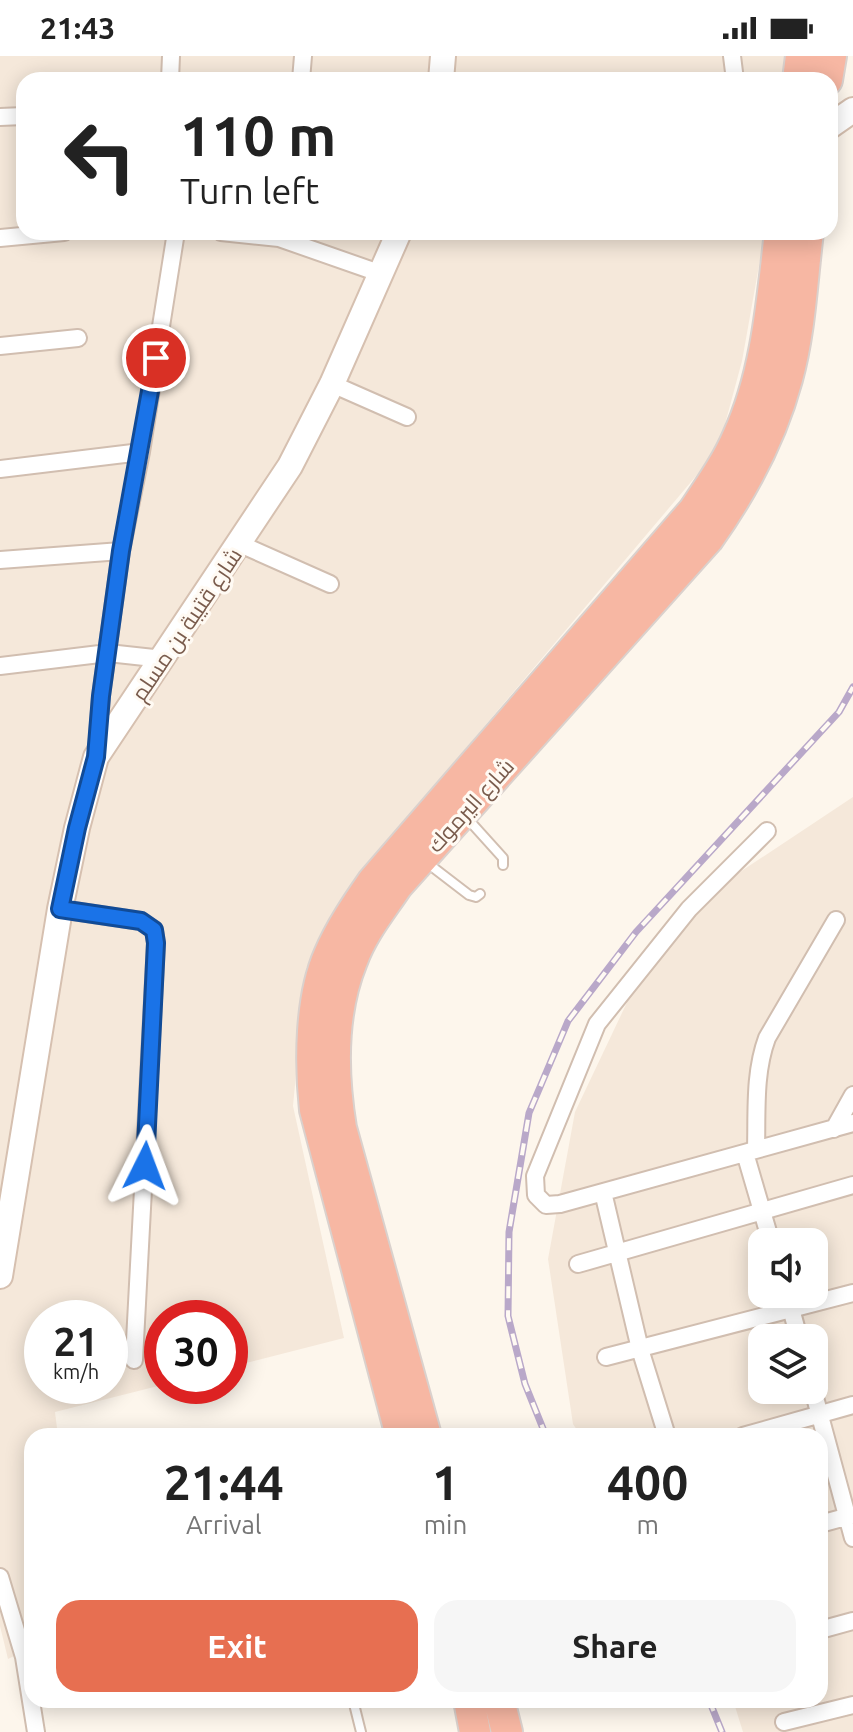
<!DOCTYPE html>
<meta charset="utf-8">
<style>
body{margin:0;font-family:Ubuntu,Cairo,sans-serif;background:#f6f6f6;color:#222;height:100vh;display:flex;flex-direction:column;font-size:30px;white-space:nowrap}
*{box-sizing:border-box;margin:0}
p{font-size:26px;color:#767676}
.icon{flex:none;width:44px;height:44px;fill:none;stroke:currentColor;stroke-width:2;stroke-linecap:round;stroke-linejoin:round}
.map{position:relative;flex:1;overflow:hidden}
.side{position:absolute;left:24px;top:1372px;width:804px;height:280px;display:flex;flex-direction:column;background:#fff;border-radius:24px;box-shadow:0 4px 20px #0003}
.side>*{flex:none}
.banner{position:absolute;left:16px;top:16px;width:822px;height:168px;border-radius:24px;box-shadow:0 4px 20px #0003;background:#fff;color:#222;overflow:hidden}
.tools{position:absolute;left:748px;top:1172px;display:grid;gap:16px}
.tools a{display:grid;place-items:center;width:80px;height:80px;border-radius:16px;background:#fff;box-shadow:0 4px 20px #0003;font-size:40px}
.speed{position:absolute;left:24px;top:1244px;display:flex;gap:16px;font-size:40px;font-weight:700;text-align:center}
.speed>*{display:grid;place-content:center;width:104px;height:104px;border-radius:50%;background:#fff;box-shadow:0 4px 20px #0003;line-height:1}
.speed small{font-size:20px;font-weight:400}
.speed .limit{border:12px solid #d22;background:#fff;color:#111}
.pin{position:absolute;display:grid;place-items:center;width:68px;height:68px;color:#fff;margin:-34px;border:4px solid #fff;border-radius:50%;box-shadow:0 2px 8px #0007}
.me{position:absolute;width:88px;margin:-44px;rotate:3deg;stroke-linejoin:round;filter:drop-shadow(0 0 6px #0008)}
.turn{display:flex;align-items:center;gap:28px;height:168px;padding:0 32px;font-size:36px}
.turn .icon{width:104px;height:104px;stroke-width:2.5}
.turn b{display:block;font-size:56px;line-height:68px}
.eta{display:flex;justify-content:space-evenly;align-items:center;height:136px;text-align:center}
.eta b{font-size:48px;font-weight:600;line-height:56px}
.button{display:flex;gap:16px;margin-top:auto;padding:16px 32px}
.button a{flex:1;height:92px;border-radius:24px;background:#e76f51;color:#fff;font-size:32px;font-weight:600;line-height:92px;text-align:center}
.button a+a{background:#f6f6f6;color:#222}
.status{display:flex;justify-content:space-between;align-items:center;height:56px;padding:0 40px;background:#fff;direction:ltr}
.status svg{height:22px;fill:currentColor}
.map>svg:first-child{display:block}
.residential{fill:#f5e8da;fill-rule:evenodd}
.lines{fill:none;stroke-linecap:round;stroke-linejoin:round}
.lane-casing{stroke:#d1beb0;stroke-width:12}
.street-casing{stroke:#d1beb0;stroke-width:20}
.secondary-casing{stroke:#d6c0b0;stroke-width:28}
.highway-casing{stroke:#dad1cd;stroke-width:34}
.lane{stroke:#fff;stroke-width:8}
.street{stroke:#fff;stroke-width:16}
.secondary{stroke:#fff;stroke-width:24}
.highway{stroke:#f7b7a3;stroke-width:30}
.rail-casing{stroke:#b9a8c9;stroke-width:7}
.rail{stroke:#fffaf3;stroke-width:4;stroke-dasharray:12;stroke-linecap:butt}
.route-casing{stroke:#114b97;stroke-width:20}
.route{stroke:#1a73e8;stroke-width:14}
.labels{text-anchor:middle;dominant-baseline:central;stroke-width:6;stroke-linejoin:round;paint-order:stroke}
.street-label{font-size:22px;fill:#7a5c4d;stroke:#fffaf3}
</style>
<div class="status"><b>21:43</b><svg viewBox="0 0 49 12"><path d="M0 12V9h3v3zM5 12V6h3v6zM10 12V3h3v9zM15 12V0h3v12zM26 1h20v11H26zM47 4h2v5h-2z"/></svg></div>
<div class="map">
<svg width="853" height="1676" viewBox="0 0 853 1676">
<rect width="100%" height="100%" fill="#fdf6ec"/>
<!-- residential -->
<path class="residential" d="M 0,0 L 786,0 L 784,24 L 24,24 L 24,176 L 765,176 L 742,305 L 718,394 L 428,737 L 306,912 L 293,1050 L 344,1282 L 230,1311 L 230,1262 L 162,1262 L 162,1329 L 55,1356 L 58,1380 L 32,1380 L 32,1591 L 8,1603 L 0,1570 ZM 42,1262 L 110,1262 L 110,1330 L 42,1330 Z
M 853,741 L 853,1676 L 743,1676 L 733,1644 L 820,1644 L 820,1380 L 581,1380 L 573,1368 L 548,1203 L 575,1056 L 640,919 L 731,822 ZM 762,1186 L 814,1186 L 814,1238 L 762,1238 ZM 762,1282 L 814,1282 L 814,1334 L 762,1334 Z"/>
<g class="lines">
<!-- lane casing -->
<g class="lane-casing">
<path id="lane" d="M 466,761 L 503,802 L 503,809
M 426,806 L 469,839 L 476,841 L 480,838
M 353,1644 L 361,1676"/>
</g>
<!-- street casing -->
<g class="street-casing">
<path id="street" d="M 732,0 L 735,24
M 170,24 L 171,0
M 301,24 L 303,0
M 0,61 L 24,60
M 221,176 L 279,182 L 382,218
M 0,182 L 64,176
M 0,290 L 78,282
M 332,328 L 407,361
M 0,413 L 141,396
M 240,488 L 330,528
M 0,504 L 121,495
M 0,610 L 108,597 L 163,603
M 97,696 L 101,640 L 121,495 L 141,396 L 176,176
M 767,775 L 689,853 L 597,968 L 535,1120 L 536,1139 L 546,1149 L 560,1148 L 853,1067
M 60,853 L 141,865 L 154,874 L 156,887 L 134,1304
M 834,1073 L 853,1039
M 756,1093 C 757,1056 754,1017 767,982 L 836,864
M 745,1097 L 771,1186
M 603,1136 L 640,1293 L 667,1380
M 578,1208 L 853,1129
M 787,1238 L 799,1282
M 606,1301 L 853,1237
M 813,1334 L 853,1482
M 743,1380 L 853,1349
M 820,1468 L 853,1459
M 0,1521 L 24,1601 L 36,1676
M 820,1574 L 853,1565
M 784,1666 L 853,1649"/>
</g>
<!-- secondary casing -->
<g class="secondary-casing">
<path id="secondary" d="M 441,24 L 443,0
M 830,70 L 853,54
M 0,1220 L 60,853 L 77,772 L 96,701 L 290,410 L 332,328 L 399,176"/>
</g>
<!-- highway casing -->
<g class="highway-casing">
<path id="highway" d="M 798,24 L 801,0
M 827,24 L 831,0
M 401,1380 L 315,1054 C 310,1008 310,942 329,899 C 340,873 357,848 373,825 L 694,454 C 710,430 727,406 738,380 C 767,317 772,244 780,176
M 426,1380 L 341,1072 C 332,1017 331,957 352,905 C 362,877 381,854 397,830 L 708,483 C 743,434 771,382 787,323 C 800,276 802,225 808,176
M 469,1644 L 475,1676
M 499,1644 L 507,1676"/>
</g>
<!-- lane -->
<use href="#lane" class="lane"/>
<!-- street -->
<use href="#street" class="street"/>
<!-- secondary -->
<use href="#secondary" class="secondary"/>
<!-- highway -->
<use href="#highway" class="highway"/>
<!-- rail casing -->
<g class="rail-casing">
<path id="rail" d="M 546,1380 L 525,1328 L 508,1260 L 509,1176 L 529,1057 L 568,965 L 636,876 L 839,656 L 853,631
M 709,1644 L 722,1676"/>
</g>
<!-- rail -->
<use href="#rail" class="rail"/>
</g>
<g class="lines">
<!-- route casing -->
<g class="route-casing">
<path id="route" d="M 145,1110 L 156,887 L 154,874 L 141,865 L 60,853 L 77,772 L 96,701 L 101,640 L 121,495 L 156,302"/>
</g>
<!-- route -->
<use href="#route" class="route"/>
</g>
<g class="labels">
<!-- street labels -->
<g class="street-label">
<text transform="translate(186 568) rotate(-56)">شارع قتيبة بن مسلم</text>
<text transform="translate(470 749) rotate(-48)">شارع اليرموك</text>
</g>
</g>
</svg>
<div class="tools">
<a><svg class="icon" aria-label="sound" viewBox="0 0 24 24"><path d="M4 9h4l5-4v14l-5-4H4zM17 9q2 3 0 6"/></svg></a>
<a><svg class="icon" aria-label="layers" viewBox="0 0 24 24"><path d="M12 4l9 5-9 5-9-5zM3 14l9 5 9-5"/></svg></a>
</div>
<div class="speed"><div>21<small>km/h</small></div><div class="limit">30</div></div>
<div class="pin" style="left:156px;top:302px;background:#d93025"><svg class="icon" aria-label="arrive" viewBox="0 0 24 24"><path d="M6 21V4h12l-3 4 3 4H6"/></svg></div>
<svg class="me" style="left:145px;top:1110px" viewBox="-20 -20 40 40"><path d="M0-17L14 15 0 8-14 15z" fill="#1a73e8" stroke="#fff" stroke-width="4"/></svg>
<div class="banner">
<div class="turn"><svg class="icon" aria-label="left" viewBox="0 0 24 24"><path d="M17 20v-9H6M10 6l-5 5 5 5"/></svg><div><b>110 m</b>Turn left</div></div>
</div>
<section class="side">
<div class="eta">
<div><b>21:44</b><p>Arrival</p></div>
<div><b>1</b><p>min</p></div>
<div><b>400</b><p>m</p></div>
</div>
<div class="button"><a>Exit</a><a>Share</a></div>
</section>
</div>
